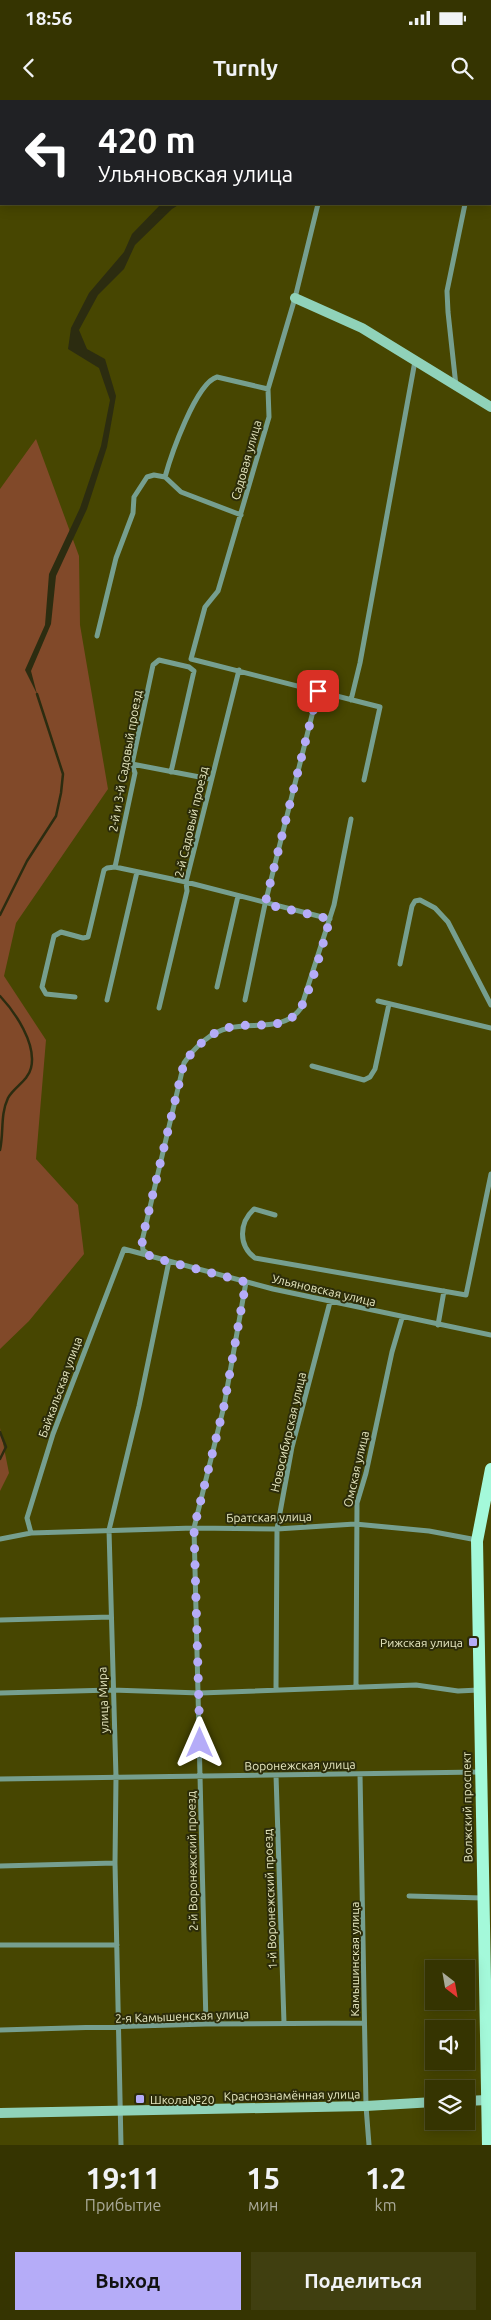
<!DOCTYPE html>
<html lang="ru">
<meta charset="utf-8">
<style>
body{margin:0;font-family:Ubuntu,sans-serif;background:#403f10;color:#f1f3f6;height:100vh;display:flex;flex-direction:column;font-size:19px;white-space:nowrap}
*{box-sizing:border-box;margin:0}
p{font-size:16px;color:#aa9}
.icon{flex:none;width:28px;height:28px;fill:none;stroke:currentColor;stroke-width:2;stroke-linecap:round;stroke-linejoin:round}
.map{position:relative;height:2045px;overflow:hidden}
.sheet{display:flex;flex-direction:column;background:#353401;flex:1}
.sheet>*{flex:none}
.top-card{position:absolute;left:0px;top:0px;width:491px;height:105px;box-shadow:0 2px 12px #0003,0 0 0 1px #4f4f23;background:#202124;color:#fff;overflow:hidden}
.needle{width:32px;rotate:149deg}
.buttons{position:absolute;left:425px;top:1860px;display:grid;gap:10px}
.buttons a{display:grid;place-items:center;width:50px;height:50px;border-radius:0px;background:#353401;box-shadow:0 2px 12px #0003,0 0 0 1px #4f4f23;font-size:25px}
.pin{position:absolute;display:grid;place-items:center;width:42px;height:42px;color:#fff;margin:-21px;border-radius:10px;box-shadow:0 2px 8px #0006}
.me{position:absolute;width:55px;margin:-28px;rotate:0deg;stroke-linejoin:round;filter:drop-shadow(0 0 4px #0008)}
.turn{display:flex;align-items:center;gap:18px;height:105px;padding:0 15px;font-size:22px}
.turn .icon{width:65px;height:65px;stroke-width:2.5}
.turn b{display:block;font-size:35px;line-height:42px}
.eta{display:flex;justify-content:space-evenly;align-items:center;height:85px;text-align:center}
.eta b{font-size:30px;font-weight:700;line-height:35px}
.primary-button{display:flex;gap:10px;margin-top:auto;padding:10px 15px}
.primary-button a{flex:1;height:58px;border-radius:0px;background:#b5acf8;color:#111;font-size:20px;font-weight:700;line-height:58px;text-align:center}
.primary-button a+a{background:#403f10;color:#f1f3f6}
.status{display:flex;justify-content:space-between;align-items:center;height:35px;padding:0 25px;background:#353401;direction:ltr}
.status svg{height:14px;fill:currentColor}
header{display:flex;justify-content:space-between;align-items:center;height:65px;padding:0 15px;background:#353401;font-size:22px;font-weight:700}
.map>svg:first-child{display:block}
.green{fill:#814929}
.water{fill:#2c2c10}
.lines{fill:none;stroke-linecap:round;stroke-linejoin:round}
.stream{stroke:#2c2c10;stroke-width:2.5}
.street{stroke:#769f8f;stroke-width:5}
.secondary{stroke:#90d2b9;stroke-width:10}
.primary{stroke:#a4f9da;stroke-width:12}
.route{stroke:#b5acf8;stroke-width:9;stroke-dasharray:0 16.2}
.poi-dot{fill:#b5acf8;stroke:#2c2c09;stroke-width:2}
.labels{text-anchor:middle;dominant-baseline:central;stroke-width:4;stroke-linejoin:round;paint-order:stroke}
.street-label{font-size:12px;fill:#e7e8c1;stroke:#2c2c09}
.poi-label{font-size:12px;fill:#e7e8c1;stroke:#2c2c09;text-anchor:end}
</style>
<div class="status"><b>18:56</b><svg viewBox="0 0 49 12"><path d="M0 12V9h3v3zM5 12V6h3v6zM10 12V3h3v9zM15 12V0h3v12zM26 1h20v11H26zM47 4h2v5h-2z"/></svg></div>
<header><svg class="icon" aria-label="back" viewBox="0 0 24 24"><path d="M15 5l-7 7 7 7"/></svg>Turnly<svg class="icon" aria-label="search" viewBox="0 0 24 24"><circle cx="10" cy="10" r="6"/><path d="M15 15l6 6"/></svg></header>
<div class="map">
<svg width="491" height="2045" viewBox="0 0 491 2045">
<rect width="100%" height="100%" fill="#474601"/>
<!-- green -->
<path class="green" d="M 0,0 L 36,0 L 1,1 L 1,92 Z
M 36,339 L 79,456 L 80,525 L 108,689 L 16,823 L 4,876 L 46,940 L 36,1059 L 78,1105 L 84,1154 L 29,1221 L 0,1249 L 0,389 Z
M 0,1328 L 9,1373 L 0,1391 Z"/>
<!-- water -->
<path class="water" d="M 161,104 L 180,104 L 172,109 L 135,145 L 124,169 L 98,195 L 79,230 L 87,249 L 105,259 L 116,296 L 107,347 L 87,409 L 56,476 L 51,524 L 31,571 L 37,594 L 25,570 L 45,525 L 49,474 L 80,408 L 101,346 L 110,300 L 99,268 L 68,249 L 71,228 L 89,193 L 124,152 L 132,134 Z"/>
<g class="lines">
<!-- stream -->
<path class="stream" d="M 0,815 L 27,761 L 56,716 L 61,693 L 63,674 L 37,594
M 0,896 C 15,912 37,944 31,968 C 28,981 14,987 8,998 C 0,1015 4,1032 0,1050
M 0,1332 L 6,1347 L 0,1359"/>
<!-- street -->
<path class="street" d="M 343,1 L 343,0
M 486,1 L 487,0
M 318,104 L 295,198 L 268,289 L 269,317 L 218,491 L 205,507 L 191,559 L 380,607 L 364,680
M 456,286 L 448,212 L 447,191 L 465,104
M 165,377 C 171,355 196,283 217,277 L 268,289
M 97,536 L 116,458 L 133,413 L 134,397 L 147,377 L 154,375 L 165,377 L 181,392 L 241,415
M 351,600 L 360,563 L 415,261
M 132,664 L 210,679
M 115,767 L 135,673 L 132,664 L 153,565 L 159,560 L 189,567 L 194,571 L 171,672
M 400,864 L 412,806 L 415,801 L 420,800 L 435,808 L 448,822 L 491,905
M 217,887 L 238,796
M 75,897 L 46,894 L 42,887 L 54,836 L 61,832 L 83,838 L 88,837 L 104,770 L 107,768 L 115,767 L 186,782 L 330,819
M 107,900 L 137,772
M 245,900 L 265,804 L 318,591
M 378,901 L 491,928
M 159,908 L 187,791 L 186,782 L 239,570
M 312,966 L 364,980 L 370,977 L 375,969 L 389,904
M 275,1115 L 254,1109 C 239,1123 238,1145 255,1158 L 466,1195 L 491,1074
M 149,1155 L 143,1150 L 142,1141 L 184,963 C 194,948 210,932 229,928 C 254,922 284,932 301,908 L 334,805 L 351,719
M 438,1225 L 444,1191
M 31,1433 L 27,1418 L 53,1334 L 124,1149 L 273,1189 L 491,1235
M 0,1439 L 31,1433 L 194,1428 L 277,1429 L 355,1424 L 429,1431 L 477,1440
M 0,1520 L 111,1517
M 356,1587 L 357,1403 L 366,1373 L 392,1252 L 402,1218
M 276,1589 L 277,1429 L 292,1347 L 330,1202
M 0,1593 L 112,1590 L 200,1593 L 416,1585 L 458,1591 L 479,1590
M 360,1674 L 366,2006 L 369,2045
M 276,1675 L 284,1923
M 0,1679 L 480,1672
M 0,1766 L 115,1763
M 409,1796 L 483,1798
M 0,1845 L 117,1845
M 206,1924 L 194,1428 L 224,1306 L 246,1182
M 0,1930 L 206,1924 L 364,1923
M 121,2045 L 115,1763 L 116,1677 L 109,1430 L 139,1306 L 169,1161"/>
<!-- secondary -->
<path class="secondary" d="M 295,198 L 362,228 L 491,307
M 466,2001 L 487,2000
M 0,2013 L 366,2006 L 434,2002"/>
<!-- primary -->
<path class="primary" d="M 488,2045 L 477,1441 L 491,1369"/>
</g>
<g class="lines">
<!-- route -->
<path class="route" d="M 200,1643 L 194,1428 L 224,1306 L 246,1182 L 151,1157 L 143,1150 L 142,1140 L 184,963 C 195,948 209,933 227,928 C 250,921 279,932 297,913 C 309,900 324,839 330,819 L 265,804 L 318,591"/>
</g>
<!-- markers -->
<g class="poi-dot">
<rect x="468" y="1537" width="10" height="10" rx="2.5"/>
<rect x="135" y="1994" width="10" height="10" rx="2.5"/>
</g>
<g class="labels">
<!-- street labels -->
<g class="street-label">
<text transform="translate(246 360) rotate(-74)">Садовая улица</text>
<text transform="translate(125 661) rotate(-80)">2-й и 3-й Садовый проезд</text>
<text transform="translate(191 722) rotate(-77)">2-й Садовый проезд</text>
<text transform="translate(324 1190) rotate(13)">Ульяновская улица</text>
<text transform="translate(60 1287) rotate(-70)">Байкальская улица</text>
<text transform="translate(288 1332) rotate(-77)">Новосибирская улица</text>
<text transform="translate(356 1369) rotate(-77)">Омская улица</text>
<text transform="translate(269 1417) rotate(-1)">Братская улица</text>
<text transform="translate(103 1600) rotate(-92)">улица Мира</text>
<text transform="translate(300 1665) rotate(-1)">Воронежская улица</text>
<text transform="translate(467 1707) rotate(-91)">Волжский проспект</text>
<text transform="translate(192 1761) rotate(-91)">2-й Воронежский проезд</text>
<text transform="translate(270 1799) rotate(-92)">1-й Воронежский проезд</text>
<text transform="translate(354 1859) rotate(-90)">Камышинская улица</text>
<text transform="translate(182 1916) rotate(-2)">2-я Камышенская улица</text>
<text transform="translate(292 1995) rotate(-1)">Краснознамённая улица</text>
</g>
<!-- poi labels -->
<g class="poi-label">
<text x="463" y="1542">Рижская улица</text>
<text x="150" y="1999" text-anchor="start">Школа№20</text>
</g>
</g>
</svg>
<div class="buttons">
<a><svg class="needle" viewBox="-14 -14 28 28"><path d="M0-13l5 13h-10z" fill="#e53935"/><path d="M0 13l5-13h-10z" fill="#aa9"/></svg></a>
<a><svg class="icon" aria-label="sound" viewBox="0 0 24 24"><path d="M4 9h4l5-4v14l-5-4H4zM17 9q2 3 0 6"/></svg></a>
<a><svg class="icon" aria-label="layers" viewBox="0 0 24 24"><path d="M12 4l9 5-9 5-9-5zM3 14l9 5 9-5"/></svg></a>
</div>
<div class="pin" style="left:318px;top:591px;background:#d93025"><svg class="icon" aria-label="arrive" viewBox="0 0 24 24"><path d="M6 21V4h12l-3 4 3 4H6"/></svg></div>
<svg class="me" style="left:200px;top:1643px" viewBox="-20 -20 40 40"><path d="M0-17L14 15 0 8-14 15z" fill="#b5acf8" stroke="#fff" stroke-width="4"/></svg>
<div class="top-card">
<div class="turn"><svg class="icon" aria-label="left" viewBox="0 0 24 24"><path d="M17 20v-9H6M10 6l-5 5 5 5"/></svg><div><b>420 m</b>Ульяновская улица</div></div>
</div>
</div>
<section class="sheet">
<div class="eta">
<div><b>19:11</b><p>Прибытие</p></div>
<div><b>15</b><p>мин</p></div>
<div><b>1.2</b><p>km</p></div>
</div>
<div class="primary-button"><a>Выход</a><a>Поделиться</a></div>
</section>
